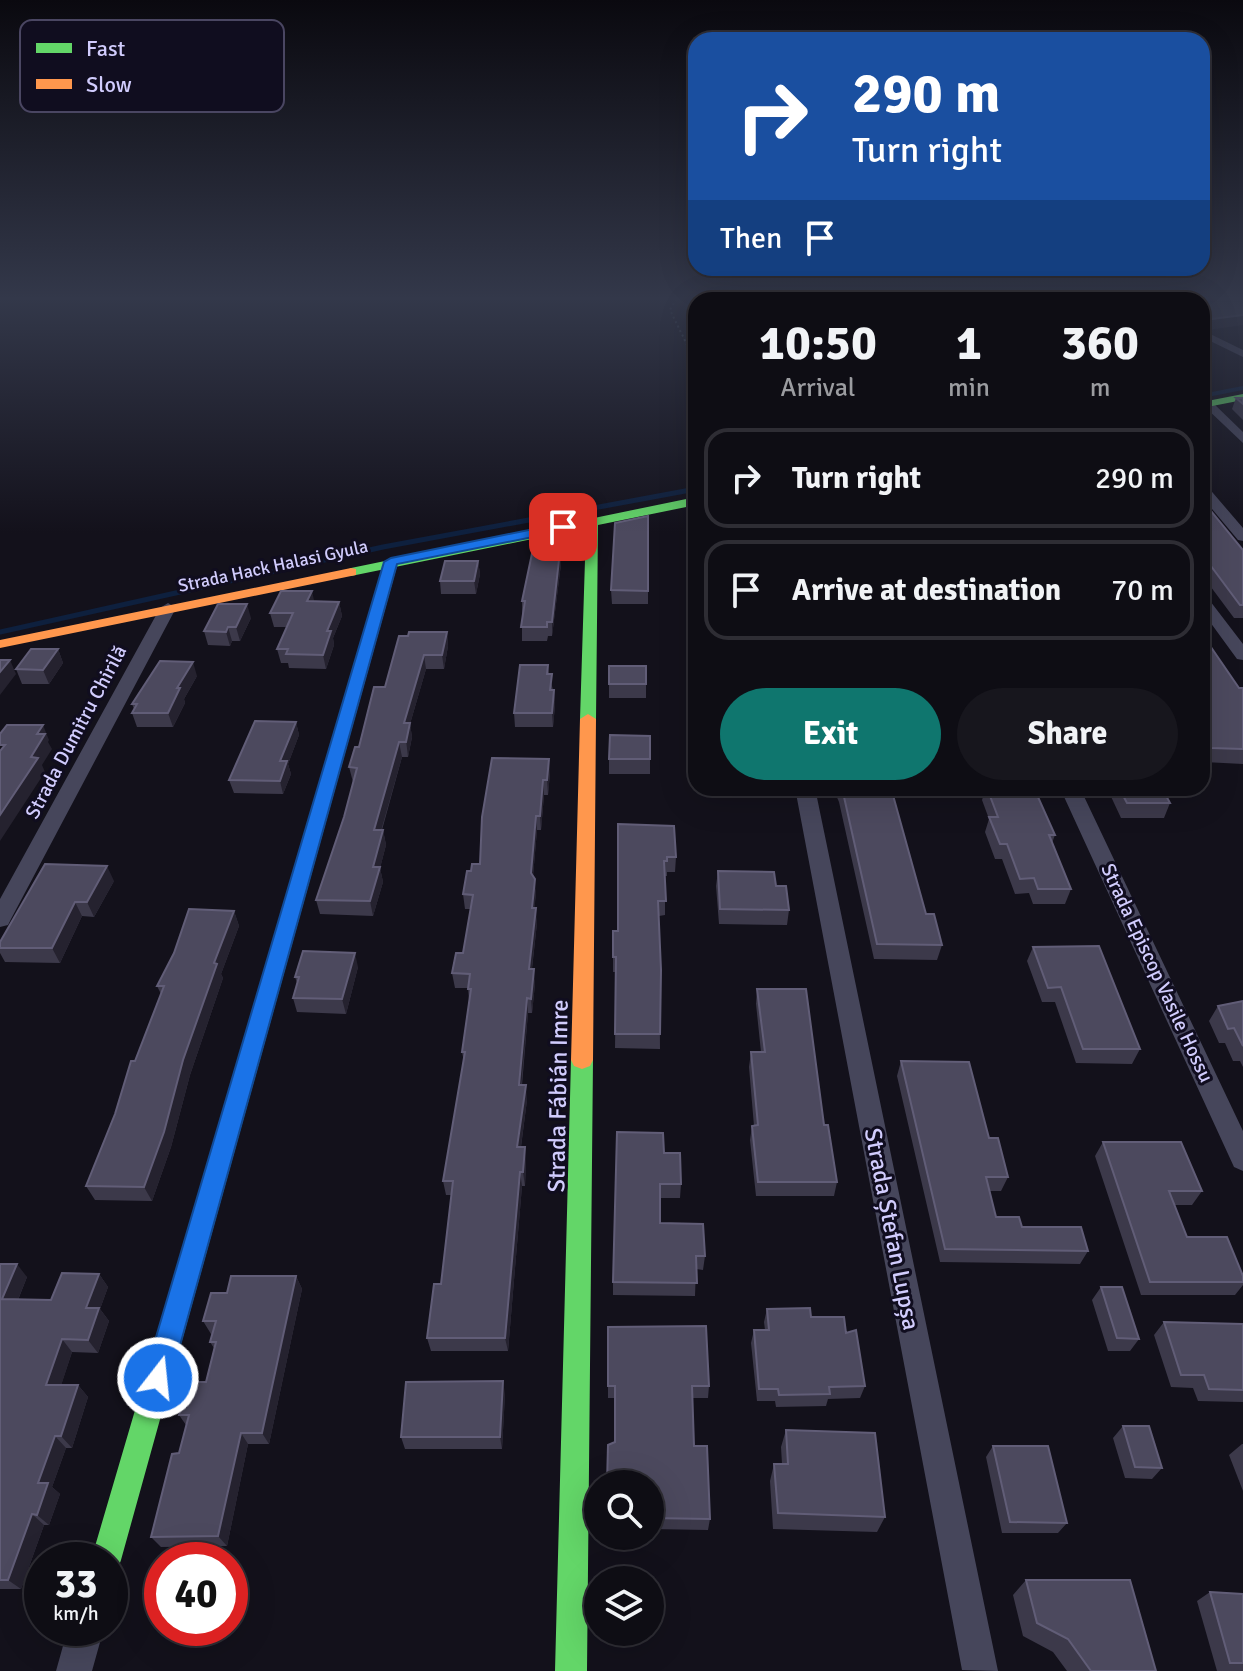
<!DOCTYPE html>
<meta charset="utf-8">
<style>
body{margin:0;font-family:Signika,sans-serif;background:#17161d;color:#f1f3f6;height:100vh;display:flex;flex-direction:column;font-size:30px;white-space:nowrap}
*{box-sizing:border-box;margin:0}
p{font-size:26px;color:#9b9ca0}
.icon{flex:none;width:44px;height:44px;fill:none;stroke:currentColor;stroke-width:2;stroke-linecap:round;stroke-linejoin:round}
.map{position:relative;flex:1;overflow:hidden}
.drawer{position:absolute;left:688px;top:292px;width:522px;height:504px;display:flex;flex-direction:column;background:#0e0d14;border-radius:24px;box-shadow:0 8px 32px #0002,0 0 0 2px #2e2d34}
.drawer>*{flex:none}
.hud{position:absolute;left:688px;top:32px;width:522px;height:244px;border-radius:24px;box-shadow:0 8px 32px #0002,0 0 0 2px #2e2d34;background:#1a4fa0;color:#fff;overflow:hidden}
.controls{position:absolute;left:584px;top:1470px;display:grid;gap:16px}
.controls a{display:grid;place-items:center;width:80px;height:80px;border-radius:50%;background:#0e0d14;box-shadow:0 8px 32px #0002,0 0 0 2px #2e2d34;font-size:40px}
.speed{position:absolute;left:24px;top:1542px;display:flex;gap:16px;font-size:40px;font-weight:700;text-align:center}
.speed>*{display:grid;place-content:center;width:104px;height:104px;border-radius:50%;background:#0e0d14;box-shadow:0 8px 32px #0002,0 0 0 2px #2e2d34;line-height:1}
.speed small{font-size:20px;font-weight:400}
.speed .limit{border:12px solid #d22;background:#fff;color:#111}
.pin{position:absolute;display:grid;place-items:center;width:68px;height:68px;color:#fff;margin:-34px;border-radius:16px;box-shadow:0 4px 12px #0006}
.me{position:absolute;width:88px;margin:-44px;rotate:16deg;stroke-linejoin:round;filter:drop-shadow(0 0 6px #0008)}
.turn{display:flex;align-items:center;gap:28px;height:168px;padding:0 32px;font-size:36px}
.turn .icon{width:104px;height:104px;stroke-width:2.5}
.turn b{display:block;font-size:56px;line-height:68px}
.then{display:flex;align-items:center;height:76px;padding:0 32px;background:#0003;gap:16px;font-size:30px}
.eta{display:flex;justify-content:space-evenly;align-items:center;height:136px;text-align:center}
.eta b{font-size:48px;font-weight:800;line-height:56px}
.button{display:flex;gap:16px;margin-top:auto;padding:16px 32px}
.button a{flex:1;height:92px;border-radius:48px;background:#0f766e;color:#fff;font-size:32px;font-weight:800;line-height:92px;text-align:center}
.button a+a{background:#17161d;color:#f1f3f6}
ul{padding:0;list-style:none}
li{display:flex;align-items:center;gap:24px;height:100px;margin:0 16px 12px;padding:0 16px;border:4px solid #2e2d34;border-radius:24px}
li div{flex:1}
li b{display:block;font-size:30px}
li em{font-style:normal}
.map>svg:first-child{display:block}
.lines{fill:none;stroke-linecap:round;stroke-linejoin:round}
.stream-far1{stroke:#0e203e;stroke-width:4}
.stream{stroke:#0e203e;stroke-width:5}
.path{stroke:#495763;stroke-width:2;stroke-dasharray:2 3;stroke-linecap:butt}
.street{fill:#46465b;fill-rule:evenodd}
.fast{fill:#63d668;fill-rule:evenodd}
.slow{fill:#ff974d;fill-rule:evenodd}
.wall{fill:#3c394a}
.shaded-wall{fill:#25222f}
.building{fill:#4c495e;stroke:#615d77;stroke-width:2}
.route{fill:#1a73e8;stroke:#114b97;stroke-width:2}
.labels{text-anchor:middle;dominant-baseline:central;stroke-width:6;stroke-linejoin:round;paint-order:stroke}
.far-street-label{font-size:18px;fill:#d1ccfd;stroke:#100d1f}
.street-label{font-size:20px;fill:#d1ccfd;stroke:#100d1f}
.near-street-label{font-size:24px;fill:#d1ccfd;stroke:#100d1f}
.key{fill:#100d1f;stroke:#4a4662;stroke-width:2}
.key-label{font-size:22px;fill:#d1ccfd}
</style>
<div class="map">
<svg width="1243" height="1671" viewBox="0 0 1243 1671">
<rect width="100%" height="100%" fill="#13111b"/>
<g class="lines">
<!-- stream-far1 -->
<path class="stream-far1" d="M 1202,396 L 1243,388"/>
<!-- stream -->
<path class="stream" d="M 0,632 L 383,547 L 696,489"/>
<!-- path -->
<path class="path" d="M 676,299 L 670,310 L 696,363"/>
<!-- street -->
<path class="street" d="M 1202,330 L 1243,350 L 1243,357 L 1202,337 Z
M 1204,402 L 1212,402 L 1243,432 L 1243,443 L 1204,406 Z
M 1202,485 L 1207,486 L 1243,528 L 1243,541 L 1238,540 L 1202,497 Z
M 1202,595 L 1207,597 L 1243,644 L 1243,660 L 1237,659 L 1202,611 Z
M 168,603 L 176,608 L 11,919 L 8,925 L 0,927 L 0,899 L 160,608 Z
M 795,788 L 815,788 L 998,1671 L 962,1670 Z
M 1060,788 L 1080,788 L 1243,1131 L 1243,1171 L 1234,1167 Z
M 68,1628 L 104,1628 L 92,1671 L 56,1671 Z"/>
<!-- fast -->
<path class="fast" d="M 1243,394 L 1243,400 L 1202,408 L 1202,402 Z
M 696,497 L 696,505 L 598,525 L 596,719 L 588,724 L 580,719 L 586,528 L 351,576 L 344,572 L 351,568 Z
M 350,701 L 358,706 L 121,1560 L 117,1571 L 110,1574 L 110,1560 L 91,1560 L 342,706 Z
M 582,1051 L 590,1054 L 593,1060 L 587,1671 L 555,1671 L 571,1060 L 574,1054 Z"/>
<!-- slow -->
<path class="slow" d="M 391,558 L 398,562 L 358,706 L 350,711 L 344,709 L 342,706 L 384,562 Z
M 351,568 L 356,569 L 356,575 L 0,648 L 0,640 Z
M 588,714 L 596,719 L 593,1060 L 590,1066 L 582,1069 L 574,1066 L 571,1060 L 580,719 Z"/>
</g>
<!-- wall -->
<path class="wall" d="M 1103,299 L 1243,299 L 1208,330 L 1202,327 L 1202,300 Z
M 1236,398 L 1243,398 L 1243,420 L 1232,409 Z
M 1202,500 L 1243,550 L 1243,618 L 1234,618 L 1202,575 Z
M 556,545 L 557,551 L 560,551 L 561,564 L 552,636 L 548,636 L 547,641 L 522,641 L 522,601 Z
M 691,550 L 696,550 L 696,666 L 693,666 Z
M 478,561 L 480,574 L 476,594 L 441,594 L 440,581 Z
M 611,590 L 648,591 L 648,604 L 612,604 Z
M 314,602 L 339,602 L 342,616 L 333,638 L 334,645 L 326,669 L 289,668 L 288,663 L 281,663 L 277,649 L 287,627 L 274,627 L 270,613 Z
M 251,618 L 240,641 L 232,641 L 230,646 L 208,645 L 204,631 Z
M 447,632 L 448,646 L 444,669 L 426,669 L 410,724 L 412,737 L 408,757 L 402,757 L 382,830 L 383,830 L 386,845 L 380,868 L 383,882 L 373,916 L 320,914 L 316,900 L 344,817 L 353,782 L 349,767 L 408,636 Z
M 1202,634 L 1239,688 L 1243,688 L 1243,764 L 1204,762 L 1202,757 Z
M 58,649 L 63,663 L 49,684 L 22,684 L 16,669 Z
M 548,665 L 549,674 L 553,690 L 554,690 L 555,705 L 553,727 L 515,727 L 514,713 Z
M 646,666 L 646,698 L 609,698 L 609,684 Z
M 197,676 L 184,699 L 185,703 L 173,727 L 137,727 L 132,713 L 134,709 L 132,704 Z
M 296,722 L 299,735 L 288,764 L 291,774 L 283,794 L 234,793 L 229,780 Z
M 650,736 L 650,774 L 609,774 L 609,759 Z
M 550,773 L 548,795 L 544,795 L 541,830 L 537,830 L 533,876 L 536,894 L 534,908 L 537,923 L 532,969 L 535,984 L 532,1013 L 528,1013 L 522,1085 L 527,1100 L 521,1147 L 526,1161 L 525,1186 L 522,1186 L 508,1351 L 431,1351 L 427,1338 L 441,1284 L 452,1195 L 446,1195 L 443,1181 L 464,1062 L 462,1052 L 469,1000 L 468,988 L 455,988 L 452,973 L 463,953 L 471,909 L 465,909 L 463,894 L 471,871 L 480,864 L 482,817 Z
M 833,788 L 893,788 L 892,792 L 926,914 L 942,945 L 937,960 L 874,959 L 839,802 Z
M 983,788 L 1034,788 L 1055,835 L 1052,843 L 1071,889 L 1065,904 L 1033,904 L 1029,893 L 1015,894 L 1002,859 L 995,859 L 985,832 L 989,819 L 982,800 L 985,791 Z
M 1107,788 L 1162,788 L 1170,803 L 1164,818 L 1121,818 Z
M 618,824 L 676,857 L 675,872 L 667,872 L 667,876 L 665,876 L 665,915 L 659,916 L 660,1049 L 615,1048 L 616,972 L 613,972 L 613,931 L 618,931 Z
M 718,871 L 776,886 L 789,910 L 787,925 L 719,924 L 716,886 Z
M 114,881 L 94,917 L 82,916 L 60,963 L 5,962 L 0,953 L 0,942 Z
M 234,911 L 239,926 L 221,974 L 223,978 L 190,1075 L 171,1147 L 152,1201 L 95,1200 L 86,1186 L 115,1114 L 161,994 L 157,986 Z
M 1033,947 L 1140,1049 L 1132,1064 L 1076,1063 L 1055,1002 L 1042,1002 L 1027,961 Z
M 358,967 L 346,1014 L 297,1012 L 293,998 L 297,983 L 295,977 Z
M 757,989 L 824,1125 L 837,1182 L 834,1196 L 756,1196 L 750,1140 L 752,1126 L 754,1126 L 749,1067 L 751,1052 L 761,1052 L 756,1004 Z
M 1243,1001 L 1243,1067 L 1240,1061 L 1233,1061 L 1225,1043 L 1219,1043 L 1209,1021 L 1218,1006 Z
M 901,1061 L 989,1138 L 1008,1177 L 1001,1191 L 990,1191 L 996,1217 L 1088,1251 L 1080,1264 L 940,1262 L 897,1076 Z
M 1103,1142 L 1202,1191 L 1192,1205 L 1174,1205 L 1187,1237 L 1243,1276 L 1243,1285 L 1235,1295 L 1141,1295 L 1095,1156 Z
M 664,1153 L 681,1184 L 680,1198 L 660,1198 L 660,1223 L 705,1256 L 703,1270 L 696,1269 L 695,1296 L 613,1295 L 613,1282 Z
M 0,1264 L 27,1277 L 18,1300 L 51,1300 L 99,1274 L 108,1287 L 100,1309 L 109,1321 L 98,1353 L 72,1352 L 61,1385 L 78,1385 L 88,1397 L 72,1448 L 66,1448 L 52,1487 L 60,1494 L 49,1525 L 44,1525 L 21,1589 L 0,1589 Z
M 296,1276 L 302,1289 L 269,1444 L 248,1444 L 227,1546 L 161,1547 L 151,1537 L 179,1453 L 186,1425 L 179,1415 L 206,1382 L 214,1348 L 210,1342 L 212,1334 L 211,1334 L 203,1321 L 227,1293 Z
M 1101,1287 L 1139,1339 L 1130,1351 L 1108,1351 L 1092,1300 Z
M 767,1309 L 811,1317 L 846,1333 L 865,1386 L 860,1398 L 828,1399 L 826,1406 L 776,1407 L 775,1401 L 757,1401 L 751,1343 L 754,1330 L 765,1330 L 764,1322 Z
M 1164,1322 L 1243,1324 L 1243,1402 L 1198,1401 L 1193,1388 L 1171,1387 L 1154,1335 Z
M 608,1327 L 709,1386 L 708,1398 L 692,1398 L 694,1446 L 710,1519 L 708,1530 L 650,1529 L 650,1484 L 615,1442 L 615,1398 L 608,1398 Z
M 505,1394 L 502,1449 L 405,1449 L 401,1437 Z
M 1123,1426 L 1162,1468 L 1152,1479 L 1125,1478 L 1113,1438 Z
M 786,1430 L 885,1517 L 877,1532 L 773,1529 L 770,1481 L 774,1464 L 782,1464 L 781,1447 Z
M 1242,1444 L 1243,1444 L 1243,1491 L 1229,1455 Z
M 993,1446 L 1067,1523 L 1058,1533 L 1002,1533 L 986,1457 Z
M 1026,1580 L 1156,1671 L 1067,1671 L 1053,1652 L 1023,1636 L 1013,1595 Z
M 1210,1592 L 1243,1594 L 1243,1671 L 1217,1671 L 1197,1601 Z"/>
<!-- shaded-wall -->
<path class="shaded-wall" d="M 1243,315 L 1243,325 L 1208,330 L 1212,319 Z
M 560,551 L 561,564 L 552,636 L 552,622 Z
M 478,561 L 480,574 L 476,594 L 474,581 Z
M 312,591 L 315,605 L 307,601 Z
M 339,602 L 342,616 L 333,638 L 334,645 L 326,669 L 323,655 L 327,631 Z
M 247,604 L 251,618 L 240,641 L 236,627 Z
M 228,627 L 232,641 L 230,646 L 226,632 Z
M 447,632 L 448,646 L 444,669 L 442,655 Z
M 58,649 L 63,663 L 49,684 L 43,670 Z
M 424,655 L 426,669 L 410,724 L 412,737 L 408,757 L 404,723 Z
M 10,660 L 16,674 L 0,695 L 0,672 Z
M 193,662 L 197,676 L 184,699 L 185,703 L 173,727 L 168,713 L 177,688 Z
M 554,690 L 555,705 L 553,727 L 552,713 Z
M 296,722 L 299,735 L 288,764 L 291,774 L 283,794 L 280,781 L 280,761 Z
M 43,725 L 49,740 L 48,742 L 52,749 L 42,765 L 45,772 L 0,841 L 0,815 L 31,757 L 37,734 Z
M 399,742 L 402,757 L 377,845 L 374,830 Z
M 549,759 L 550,773 L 548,795 L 547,780 Z
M 543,780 L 544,795 L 541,830 L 540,816 Z
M 536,816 L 537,830 L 532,888 L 531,873 Z
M 383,830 L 386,845 L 380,868 L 383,882 L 373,916 L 370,901 L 373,867 Z
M 107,866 L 114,881 L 94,917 L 87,902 Z
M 535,879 L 536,894 L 533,923 L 532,908 Z
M 75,902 L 82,916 L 60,963 L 52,948 Z
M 536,908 L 537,923 L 530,984 L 529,969 Z
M 234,911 L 239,926 L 221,974 L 223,978 L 190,1075 L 171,1147 L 152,1201 L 144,1187 L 214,963 Z
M 355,953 L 358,967 L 346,1014 L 342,999 Z
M 534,969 L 535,984 L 532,1013 L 531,999 Z
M 527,998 L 528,1013 L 520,1099 L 519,1085 Z
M 526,1085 L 527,1100 L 519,1161 L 517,1147 Z
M 525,1147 L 526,1161 L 525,1186 L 523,1172 Z
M 520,1172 L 522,1186 L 508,1351 L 505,1338 Z
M 17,1264 L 27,1277 L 13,1312 L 2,1299 Z
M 99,1274 L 108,1287 L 100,1309 L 109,1321 L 98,1353 L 88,1340 L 86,1308 Z
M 296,1276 L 302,1289 L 269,1444 L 262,1433 Z
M 62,1339 L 72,1352 L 57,1398 L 46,1385 Z
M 503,1381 L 505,1394 L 502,1449 L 500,1437 Z
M 78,1385 L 88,1397 L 72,1448 L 61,1436 Z
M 241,1433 L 248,1444 L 227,1546 L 218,1536 Z
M 55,1436 L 66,1448 L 52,1487 L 60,1494 L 49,1525 L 37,1515 L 38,1483 Z
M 32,1514 L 44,1525 L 21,1589 L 8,1580 Z"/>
<!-- building -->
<path class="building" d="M 1126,299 L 1243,299 L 1243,315 L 1212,319 L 1205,316 L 1202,320 L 1202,300 Z
M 1236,398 L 1243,398 L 1243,404 Z
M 1202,500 L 1243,550 L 1243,605 L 1240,605 L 1202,554 Z
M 648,516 L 648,591 L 611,590 L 615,523 Z
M 534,544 L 556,545 L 555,551 L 560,551 L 552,622 L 547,622 L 547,627 L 521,627 L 525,601 L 522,601 Z
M 691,550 L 696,550 L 696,652 L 693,652 Z
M 445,561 L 478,561 L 474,581 L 440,581 Z
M 281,591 L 312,591 L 307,601 L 339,602 L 327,631 L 331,631 L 323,655 L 286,654 L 288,649 L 277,649 L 293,613 L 270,613 Z
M 218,604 L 247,604 L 236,627 L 228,627 L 226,632 L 204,631 Z
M 409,632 L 447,632 L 442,655 L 424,655 L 404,723 L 410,723 L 406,742 L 399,742 L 374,830 L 383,830 L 373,867 L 380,867 L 370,901 L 316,900 L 344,817 L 357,768 L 349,767 L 355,747 L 359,747 L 374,687 L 385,687 L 399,636 L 408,636 Z
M 1202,634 L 1239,688 L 1243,688 L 1243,749 L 1211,748 L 1202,730 L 1202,692 L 1208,692 L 1202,683 Z
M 31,649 L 58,649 L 43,670 L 16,669 Z
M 0,660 L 10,660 L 0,672 Z
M 160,661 L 193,662 L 177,688 L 180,688 L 168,713 L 132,713 L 137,704 L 132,704 Z
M 520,665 L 548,665 L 547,674 L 552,674 L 550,690 L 554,690 L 552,713 L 514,713 Z
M 609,666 L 646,666 L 646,684 L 609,684 Z
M 255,721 L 296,722 L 280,761 L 287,761 L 280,781 L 229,780 Z
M 7,725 L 43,725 L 37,734 L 45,734 L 31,757 L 38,758 L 0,815 L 0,751 L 5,745 L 0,745 L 0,734 Z
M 610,735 L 650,736 L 650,759 L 609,759 Z
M 492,758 L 549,759 L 547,780 L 543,780 L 540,816 L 536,816 L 531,873 L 535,879 L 532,908 L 536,908 L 529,969 L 534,969 L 531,999 L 527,998 L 519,1085 L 526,1085 L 517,1147 L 525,1147 L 523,1172 L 520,1172 L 505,1338 L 427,1338 L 434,1284 L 441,1284 L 453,1181 L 443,1181 L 465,1052 L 462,1052 L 471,989 L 468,989 L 470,974 L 452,973 L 456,953 L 463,953 L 473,895 L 463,894 L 467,871 L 471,871 L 472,864 L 480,864 L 482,817 Z
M 842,788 L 891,788 L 926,914 L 934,914 L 942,945 L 877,944 Z
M 987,788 L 1034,788 L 1055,835 L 1049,835 L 1071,889 L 1038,889 L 1034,878 L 1020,879 L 1007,844 L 1000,844 L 989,817 L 998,817 Z
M 1119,788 L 1162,788 L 1170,803 L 1127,803 Z
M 618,824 L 674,826 L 676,857 L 667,857 L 667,861 L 664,861 L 666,901 L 658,901 L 661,970 L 660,1034 L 615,1034 L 616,957 L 613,957 L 613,931 L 618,931 Z
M 45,864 L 107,866 L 87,902 L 75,902 L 52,948 L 0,948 L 0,942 Z
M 718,871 L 774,872 L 776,886 L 786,886 L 789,910 L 720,909 Z
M 189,909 L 234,911 L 214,963 L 217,964 L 183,1060 L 164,1132 L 144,1187 L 86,1186 L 115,1114 L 131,1061 L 135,1061 L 164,986 L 157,986 L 174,953 Z
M 1099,946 L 1140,1049 L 1083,1049 L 1061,987 L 1048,988 L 1033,947 Z
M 303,951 L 355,953 L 342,999 L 293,998 L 299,977 L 295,977 Z
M 757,989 L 806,989 L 824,1125 L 828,1125 L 837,1182 L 758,1182 L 752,1126 L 758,1125 L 751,1052 L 765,1052 Z
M 1243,1001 L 1243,1046 L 1234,1028 L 1228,1029 L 1218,1006 Z
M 901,1061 L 969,1062 L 989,1138 L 998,1138 L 1008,1177 L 986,1177 L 996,1217 L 1019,1217 L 1022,1227 L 1081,1227 L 1088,1251 L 945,1249 Z
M 617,1132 L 663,1133 L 664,1153 L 680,1153 L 681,1184 L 660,1184 L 660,1223 L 703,1224 L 705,1256 L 696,1256 L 697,1283 L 613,1282 Z
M 1103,1142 L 1181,1142 L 1202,1191 L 1169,1191 L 1187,1237 L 1227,1237 L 1243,1276 L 1243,1282 L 1150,1282 Z
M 0,1264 L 17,1264 L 2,1299 L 51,1300 L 62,1273 L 99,1274 L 86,1308 L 99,1308 L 88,1340 L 62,1339 L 46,1385 L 78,1385 L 61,1436 L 55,1436 L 38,1483 L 48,1483 L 37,1515 L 32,1514 L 8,1580 L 0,1580 Z
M 231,1276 L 296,1276 L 262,1433 L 241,1433 L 218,1536 L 151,1537 L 172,1454 L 179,1453 L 189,1415 L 179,1415 L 188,1382 L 206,1382 L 216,1342 L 210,1342 L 216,1321 L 203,1321 L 211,1293 L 227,1293 Z
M 1101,1287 L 1122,1287 L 1139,1339 L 1117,1338 Z
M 810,1308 L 811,1317 L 844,1317 L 846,1333 L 856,1330 L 865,1386 L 829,1387 L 830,1394 L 779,1395 L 778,1389 L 759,1389 L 754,1330 L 769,1330 L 767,1309 Z
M 1164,1322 L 1243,1324 L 1243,1390 L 1209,1389 L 1204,1375 L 1181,1375 Z
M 706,1326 L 709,1386 L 692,1386 L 694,1446 L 707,1446 L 710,1519 L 650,1518 L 650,1484 L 607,1484 L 608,1445 L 615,1442 L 615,1386 L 608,1386 L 608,1327 Z
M 503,1381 L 500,1437 L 401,1437 L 406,1382 Z
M 1123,1426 L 1149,1426 L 1162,1468 L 1135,1467 Z
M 786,1430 L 875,1433 L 885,1517 L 778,1513 L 774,1464 L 788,1464 Z
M 993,1446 L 1048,1446 L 1067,1523 L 1010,1522 Z
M 1026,1580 L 1130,1580 L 1156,1671 L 1091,1671 L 1068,1639 L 1037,1623 Z
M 1210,1592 L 1243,1594 L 1243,1663 L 1230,1663 Z"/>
<!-- sky -->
<linearGradient id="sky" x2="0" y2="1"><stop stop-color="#0a090f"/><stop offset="0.56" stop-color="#33384a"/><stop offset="1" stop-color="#33384a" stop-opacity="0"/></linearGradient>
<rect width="1243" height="533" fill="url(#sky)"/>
<!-- route -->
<path class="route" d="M 563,523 L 570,527 L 568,530 L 397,564 L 171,1378 L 167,1388 L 158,1392 L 148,1388 L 144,1378 L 384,562 L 391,558 Z"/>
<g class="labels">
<!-- far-street labels -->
<g class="far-street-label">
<text transform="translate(273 566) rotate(-12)">Strada Hack Halasi Gyula</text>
</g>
<!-- street labels -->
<g class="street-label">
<text transform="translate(76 732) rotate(-62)">Strada Dumitru Chirilă</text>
<text transform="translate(1157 973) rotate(65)">Strada Episcop Vasile Hossu</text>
</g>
<!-- near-street labels -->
<g class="near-street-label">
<text transform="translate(558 1096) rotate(-89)">Strada Fábián Imre</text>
<text transform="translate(892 1229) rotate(79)">Strada Ștefan Lupșa</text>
</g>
</g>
<!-- legend -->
<rect x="20" y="20" width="264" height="92" rx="12" class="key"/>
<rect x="36" y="43" width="36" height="10" fill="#63d668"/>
<rect x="36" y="79" width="36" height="10" fill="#ff974d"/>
<g class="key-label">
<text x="86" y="56">Fast</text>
<text x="86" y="92">Slow</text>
</g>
</svg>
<div class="controls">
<a><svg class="icon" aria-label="search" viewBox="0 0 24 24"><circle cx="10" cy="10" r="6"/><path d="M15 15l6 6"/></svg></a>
<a><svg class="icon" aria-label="layers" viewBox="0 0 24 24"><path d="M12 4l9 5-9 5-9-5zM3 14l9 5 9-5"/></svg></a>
</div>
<div class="speed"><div>33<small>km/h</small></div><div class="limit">40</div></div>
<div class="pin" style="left:563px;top:527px;background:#d93025"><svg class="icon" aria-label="arrive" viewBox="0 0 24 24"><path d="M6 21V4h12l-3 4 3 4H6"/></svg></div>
<svg class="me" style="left:158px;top:1378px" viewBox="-20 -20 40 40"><circle r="17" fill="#1a73e8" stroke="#fff" stroke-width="3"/><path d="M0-11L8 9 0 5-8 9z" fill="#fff"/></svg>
<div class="hud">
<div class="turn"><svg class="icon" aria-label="right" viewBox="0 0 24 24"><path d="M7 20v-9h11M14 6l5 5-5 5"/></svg><div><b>290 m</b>Turn right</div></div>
<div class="then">Then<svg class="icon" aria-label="arrive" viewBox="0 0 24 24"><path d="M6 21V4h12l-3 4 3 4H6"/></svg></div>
</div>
<section class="drawer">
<div class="eta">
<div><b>10:50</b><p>Arrival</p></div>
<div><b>1</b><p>min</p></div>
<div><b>360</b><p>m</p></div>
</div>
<ul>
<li><svg class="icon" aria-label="right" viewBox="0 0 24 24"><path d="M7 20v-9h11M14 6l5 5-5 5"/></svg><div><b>Turn right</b></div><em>290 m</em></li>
<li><svg class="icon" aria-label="arrive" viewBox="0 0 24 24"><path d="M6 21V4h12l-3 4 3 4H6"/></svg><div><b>Arrive at destination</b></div><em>70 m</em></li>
</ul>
<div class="button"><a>Exit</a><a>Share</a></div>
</section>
</div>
